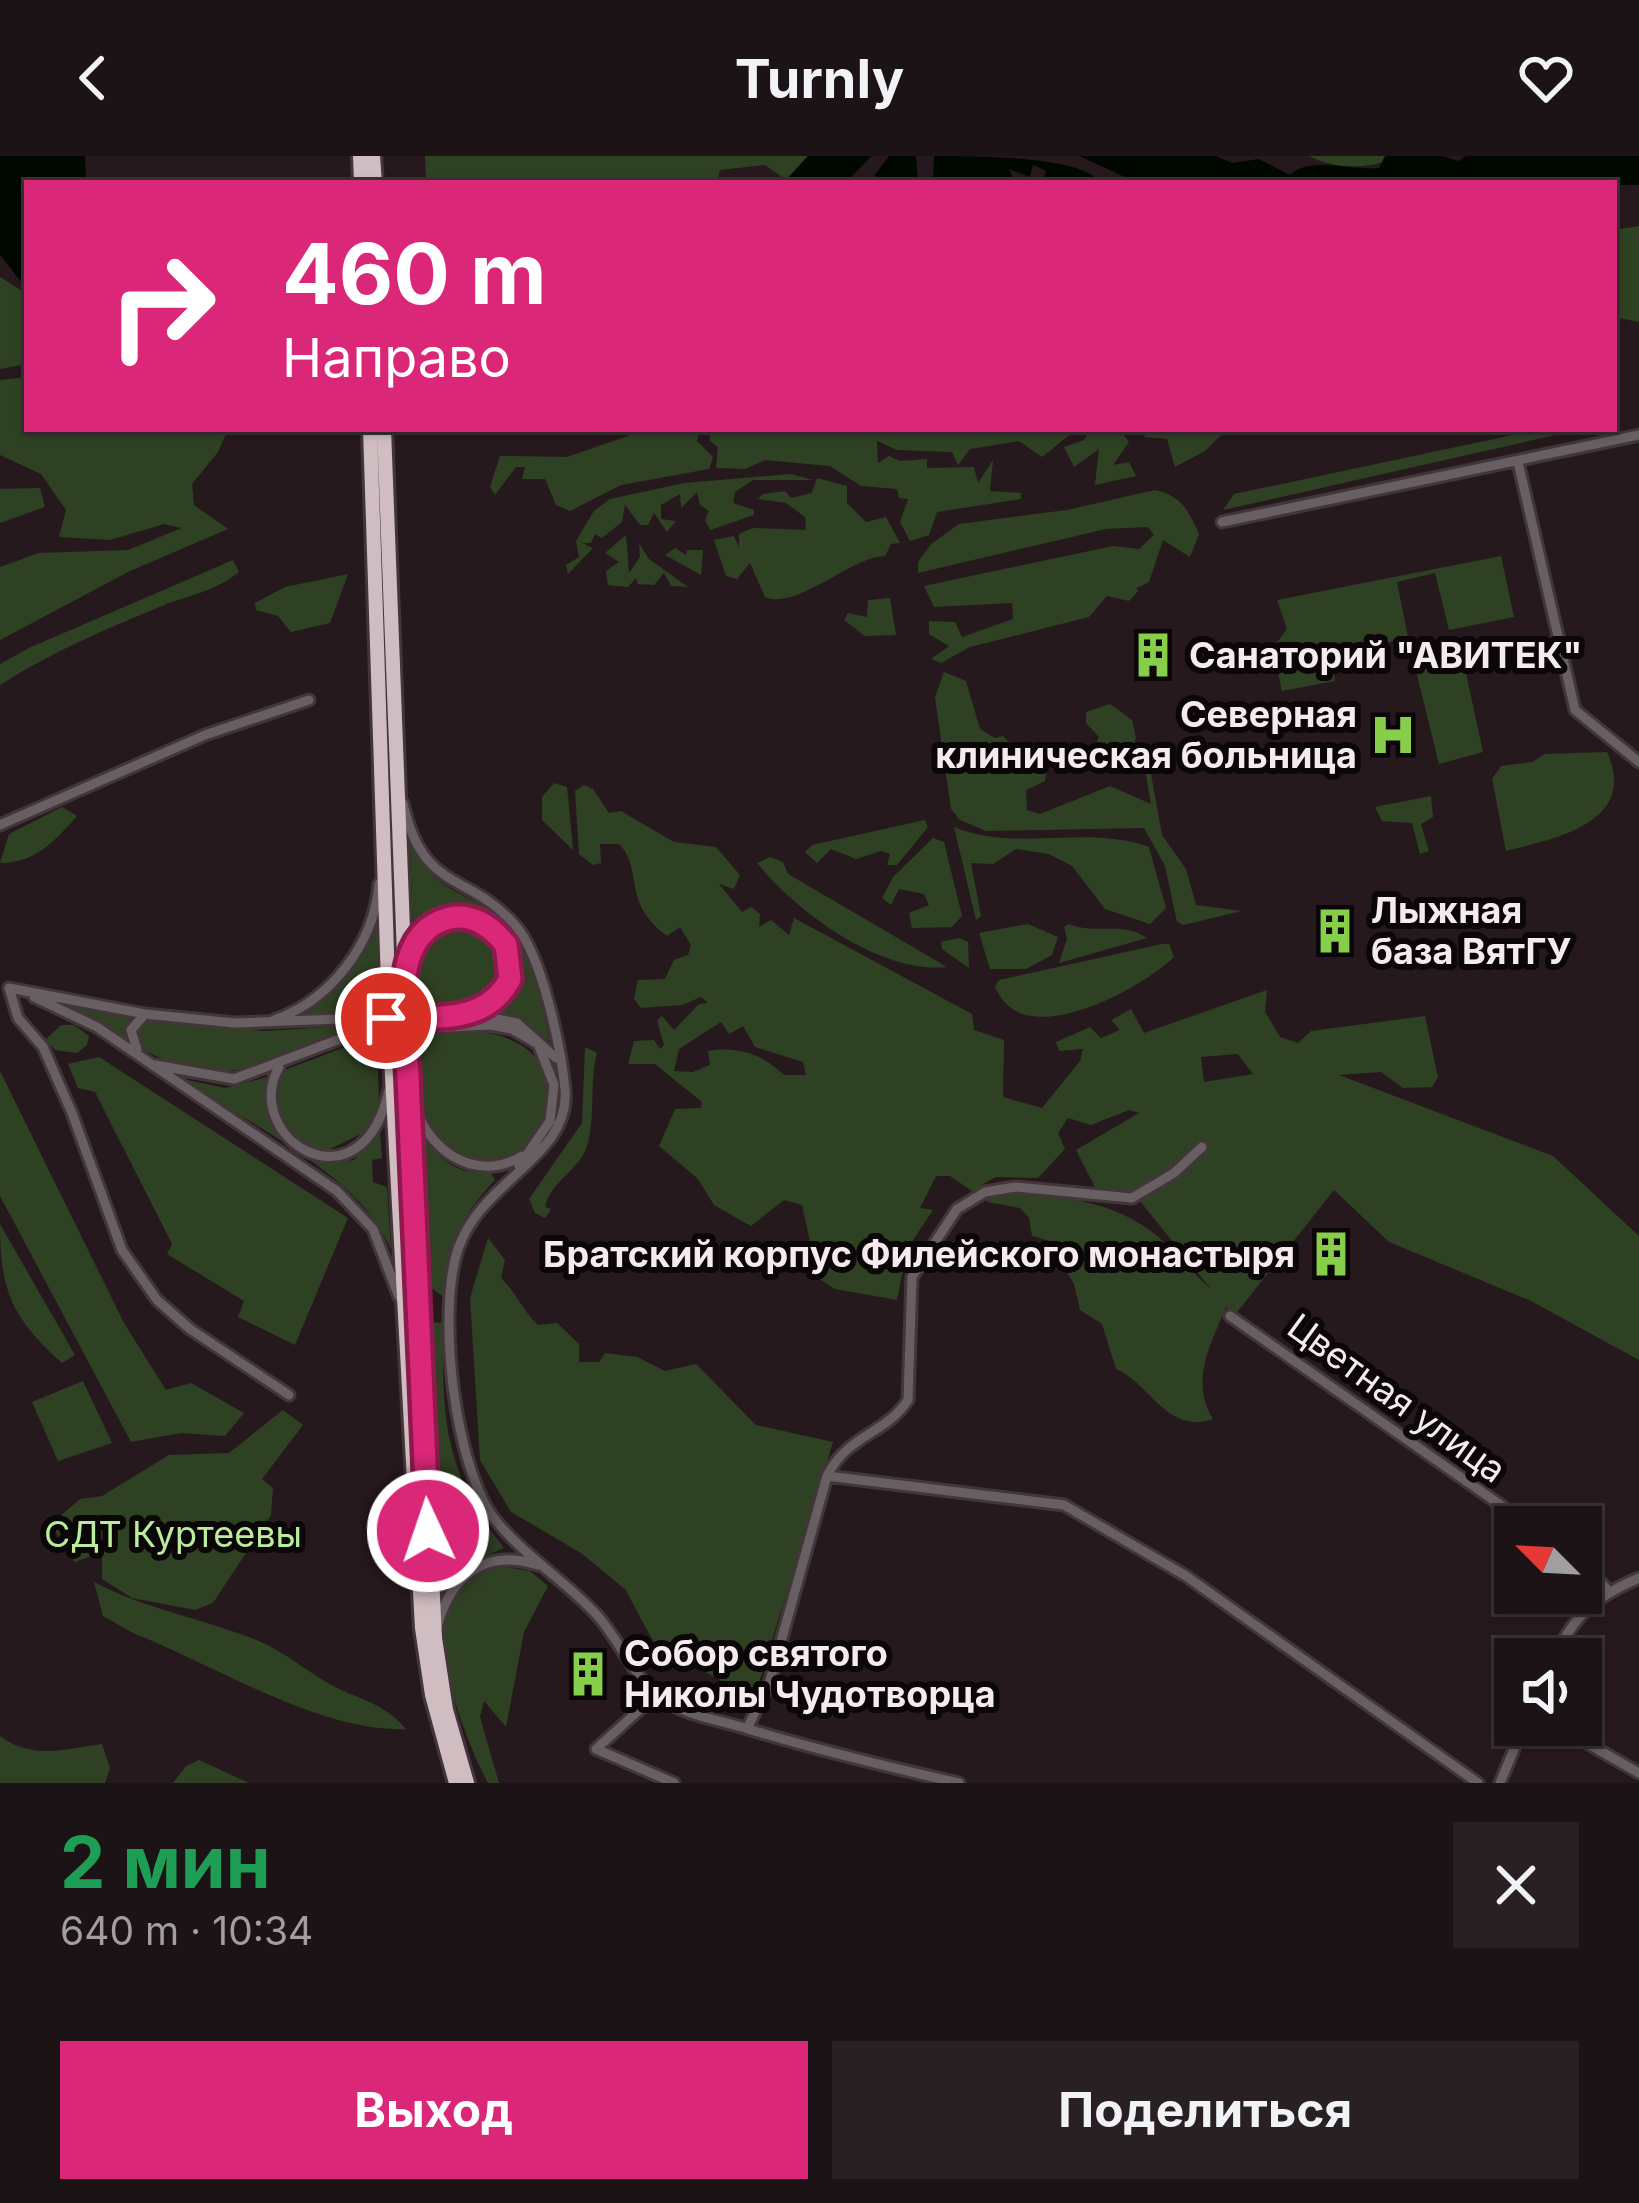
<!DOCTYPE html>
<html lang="ru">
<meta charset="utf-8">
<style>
body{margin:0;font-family:Inter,sans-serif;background:#292023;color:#f1f3f6;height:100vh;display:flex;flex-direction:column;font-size:45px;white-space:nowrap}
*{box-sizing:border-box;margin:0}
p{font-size:39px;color:#a09ea1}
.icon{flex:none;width:66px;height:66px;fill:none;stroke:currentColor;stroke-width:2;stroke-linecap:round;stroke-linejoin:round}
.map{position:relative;height:1627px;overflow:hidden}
.details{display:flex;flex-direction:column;background:#1c1316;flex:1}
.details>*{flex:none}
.guide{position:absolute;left:24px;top:24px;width:1593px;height:252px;border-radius:0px;box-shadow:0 3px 9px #0004,0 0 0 3px #3a3235;background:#db2777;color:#fff;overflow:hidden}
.needle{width:78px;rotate:294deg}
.buttons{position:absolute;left:1494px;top:1350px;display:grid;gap:24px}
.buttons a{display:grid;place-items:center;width:108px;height:108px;border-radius:0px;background:#1c1316;box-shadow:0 3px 9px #0004,0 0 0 3px #3a3235;font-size:60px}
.pin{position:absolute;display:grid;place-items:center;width:102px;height:102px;color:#fff;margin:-51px;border:6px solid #fff;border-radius:50%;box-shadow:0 3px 12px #0007}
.me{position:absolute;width:132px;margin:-66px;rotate:357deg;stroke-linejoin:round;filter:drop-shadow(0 0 9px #0008)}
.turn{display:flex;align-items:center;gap:42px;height:252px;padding:0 60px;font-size:54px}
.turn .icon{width:156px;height:156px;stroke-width:2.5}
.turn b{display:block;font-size:84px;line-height:102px}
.round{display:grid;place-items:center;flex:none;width:126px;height:126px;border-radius:0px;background:#292023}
.head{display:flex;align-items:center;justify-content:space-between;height:204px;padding:0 60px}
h1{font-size:72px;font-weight:700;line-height:90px;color:#1e9e55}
.primary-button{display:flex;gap:24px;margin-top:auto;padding:24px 60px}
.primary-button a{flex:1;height:138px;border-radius:0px;background:#db2777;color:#fff;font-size:48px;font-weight:700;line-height:138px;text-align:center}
.primary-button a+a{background:#292023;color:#f1f3f6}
header{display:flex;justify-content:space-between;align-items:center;height:156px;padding:0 60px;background:#1c1316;font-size:54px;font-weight:700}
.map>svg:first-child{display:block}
.green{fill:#2f4123;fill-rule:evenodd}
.water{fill:#000800}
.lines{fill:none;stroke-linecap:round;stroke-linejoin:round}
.minor-casing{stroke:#43363a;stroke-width:15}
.highway-casing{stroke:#43363a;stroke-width:20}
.minor{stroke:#675f61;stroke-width:9}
.highway{stroke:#d0bdc2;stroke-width:14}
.highway-bridge-casing{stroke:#43363a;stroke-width:20;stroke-linecap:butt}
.highway-bridge{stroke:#d0bdc2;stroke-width:14}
.route-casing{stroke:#8e194d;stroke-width:30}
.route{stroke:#db2777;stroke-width:21}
.labels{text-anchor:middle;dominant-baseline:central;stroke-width:12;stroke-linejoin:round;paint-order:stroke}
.poi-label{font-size:36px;font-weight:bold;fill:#f5ebee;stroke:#0b0607;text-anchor:start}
.street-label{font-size:36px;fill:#f5ebee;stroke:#0b0607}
.park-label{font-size:36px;fill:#bbec9b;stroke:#0b0607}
</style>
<header><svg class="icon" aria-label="back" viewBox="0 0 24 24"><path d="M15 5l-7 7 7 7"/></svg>Turnly<svg class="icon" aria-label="heart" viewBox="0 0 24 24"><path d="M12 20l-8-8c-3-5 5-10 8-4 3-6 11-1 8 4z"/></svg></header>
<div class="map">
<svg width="1639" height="1627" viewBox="0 0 1639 1627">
<rect width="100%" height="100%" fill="#26191d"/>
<!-- green -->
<path class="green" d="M 425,0 L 810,0 L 786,24 L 765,9 L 720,14 L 717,27 L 426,27 Z
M 1309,0 L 1434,0 C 1422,4 1407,0 1395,3 C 1366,12 1339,15 1309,0 Z
M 1639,70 L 1639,166 L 1614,161 L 1614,74 Z
M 0,121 L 27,138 L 27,208 L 0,213 Z
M 27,221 L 27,273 L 228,273 L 218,296 L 192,328 L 194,349 L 228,373 L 128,416 L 0,484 L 0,411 L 39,397 L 128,394 L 182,372 L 164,368 L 110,384 L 59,381 L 66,354 L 41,318 L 0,299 L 0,224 Z
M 648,273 L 701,273 L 697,285 L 713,301 L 709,313 L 621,329 L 570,355 L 556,349 L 545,323 L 522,323 L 525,311 L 516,311 L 495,339 L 490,331 L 500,300 L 567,301 Z
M 709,273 L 1077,273 L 1042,301 L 1019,285 L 970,293 L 958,309 L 952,296 L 897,294 L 877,285 L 878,307 L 889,300 L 900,305 L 927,303 L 927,312 L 974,311 L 978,327 L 993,304 L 990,335 L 1021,337 L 1021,343 L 937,356 L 929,379 L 910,385 L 900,366 L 908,343 L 899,342 L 897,333 L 861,330 L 830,310 L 765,304 L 745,313 L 716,312 L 718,291 L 710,285 Z
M 1091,273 L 1119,273 L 1129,286 L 1113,309 L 1129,306 L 1136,320 L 1095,329 L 1099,293 L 1074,311 L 1064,291 L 1084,284 Z
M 1155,273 L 1220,273 L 1221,279 L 1205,295 L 1175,311 L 1167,283 L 1143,281 Z
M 1541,273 L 1582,273 L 1223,354 L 1234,338 Z
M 791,318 L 813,324 L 753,324 L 735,336 L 733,347 L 754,354 L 754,359 L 710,374 L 705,364 L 709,355 L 700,349 L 697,336 L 681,352 L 680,338 L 661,349 L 661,363 L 676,365 L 667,376 L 654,357 L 648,369 L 640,369 L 625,349 L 622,366 L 602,382 L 595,378 L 591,387 L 582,387 L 593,392 L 568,418 L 566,409 L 579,401 L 576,385 L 594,355 L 610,343 L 684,327 Z
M 817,322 L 847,330 L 847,347 L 866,366 L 886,361 L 900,387 L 891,388 L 885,400 C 852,400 796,455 765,441 L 750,407 L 737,423 L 726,420 L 714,384 L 734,380 L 739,391 L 739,378 L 753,372 L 806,374 L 805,361 L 786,347 L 758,343 L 763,338 L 785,335 L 791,342 L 812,337 Z
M 40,332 L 45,351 L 0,367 L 0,333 Z
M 1155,334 C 1182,340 1188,354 1199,378 L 1190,401 L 1163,384 L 1149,426 L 1135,433 L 1139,434 L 1129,445 L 1107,440 L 1089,461 L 970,491 L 941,507 L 931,503 L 949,490 L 929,478 L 929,465 L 955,466 L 962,481 L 1013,463 L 1012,447 L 934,451 L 924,430 L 1113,390 L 1139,393 L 1154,379 L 1148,371 L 1106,373 L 918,417 L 918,406 L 931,388 L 959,368 L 1067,354 Z
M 626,379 L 629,417 L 640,401 L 639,387 L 649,403 L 688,431 L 671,430 L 664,417 L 654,429 L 638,428 L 636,422 L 628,431 L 608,429 L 606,415 L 619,406 L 605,397 Z
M 675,392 L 686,399 L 687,394 L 703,394 L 701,419 L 665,399 Z
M 1501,400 L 1514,461 L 1449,474 L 1435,417 L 1397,426 L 1408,481 L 1331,502 L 1335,525 L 1282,535 L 1273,492 L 1287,473 L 1277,444 Z
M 233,404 L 239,416 C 214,436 192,438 162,450 C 107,472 50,497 0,529 L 0,508 L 29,492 Z
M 348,418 L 330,467 L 291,476 L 278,460 L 256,454 L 255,447 L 285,431 Z
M 890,442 L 896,479 L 865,480 L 844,464 L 848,457 L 867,461 L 868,444 Z
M 1463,503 L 1483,596 L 1439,608 L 1416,515 Z
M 944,516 L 966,525 L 980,573 L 995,582 L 1003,580 L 1013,590 L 1013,611 L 1024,616 L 1036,608 L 1047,611 L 1045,625 L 1026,634 L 1027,654 L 1040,658 L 1110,630 L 1151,648 L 1141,591 L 1146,590 L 1162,679 L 1186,713 L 1196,749 L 1242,755 L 1183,769 L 1177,766 L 1165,710 L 1144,672 L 986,675 L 960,664 L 951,653 L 935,541 Z
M 1110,548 L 1132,564 L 1136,582 L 1127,605 L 1102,604 L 1093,593 L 1099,581 L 1086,567 L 1086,556 Z
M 1607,596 C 1639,668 1553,683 1506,695 L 1492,623 L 1501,610 L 1532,606 L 1545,598 Z
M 554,627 L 567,631 L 573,694 L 542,664 L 542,641 Z
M 584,629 L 593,633 L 609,657 L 621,655 L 674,686 L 716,691 L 740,719 L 734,733 L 719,728 L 742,756 L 751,751 L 760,758 L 759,771 L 771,764 L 789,779 L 794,762 L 972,858 L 974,874 L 1004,884 L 1003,941 L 1042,952 L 1080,905 L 1083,893 L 1059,895 L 1056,886 L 1090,871 L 1101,882 L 1120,874 L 1111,864 L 1131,853 L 1144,877 L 1267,834 L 1265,856 L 1280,881 L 1298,887 L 1311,875 L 1425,860 L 1438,921 L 1432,931 L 1403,932 L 1381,916 L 1339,919 L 1553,1000 L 1639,1080 L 1639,1204 L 1531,1145 L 1389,1086 L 1334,1034 L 1234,1160 L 1226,1151 C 1210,1190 1190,1225 1213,1263 C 1167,1279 1151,1228 1116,1213 L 1102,1168 L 1080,1154 L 1074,1128 L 1061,1106 L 1061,1088 L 1032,1080 L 1029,1062 L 1020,1052 L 988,1046 L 950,1020 L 936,1020 L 920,1052 L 933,1054 L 907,1093 L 897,1144 L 835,1133 L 818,1122 L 802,1049 L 784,1044 L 751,1070 L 714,1049 L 698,1023 L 659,990 L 675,953 L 701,952 L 702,946 L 655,908 L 628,908 L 634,885 L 654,884 L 660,893 L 664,889 L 657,864 L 662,860 L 674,874 L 699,848 L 708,847 L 701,841 L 682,849 L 641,852 L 634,843 L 638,824 L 665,823 L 674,804 L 688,799 L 691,789 L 680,771 L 667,780 C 621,746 644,714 619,688 L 600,688 L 601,707 L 593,709 L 579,698 L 575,635 ZM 721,866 L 729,878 L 743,870 L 755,891 L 803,906 L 806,919 L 784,919 C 763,898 737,890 708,895 L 710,909 L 693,916 L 674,915 L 679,893 ZM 1238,898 L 1253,918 L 1204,926 L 1201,901 ZM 1129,954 L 1139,957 L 1076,994 L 1096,1033 L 1139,1044 L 1211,1133 C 1195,1120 1181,1101 1165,1087 C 1118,1042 1052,1038 989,1038 L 981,1029 L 996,1021 L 1038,1022 L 1065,993 L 1058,977 L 1068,962 L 1091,969 Z
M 1431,640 L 1433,661 L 1421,668 L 1429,695 L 1420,698 L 1412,667 L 1382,665 L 1375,651 Z
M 62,651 L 77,660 C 55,685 35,707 0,707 L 9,678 Z
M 925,664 L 928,671 L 897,709 L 887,709 L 890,698 L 881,695 L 856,703 L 831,693 L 817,707 L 805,696 L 812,689 Z
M 954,671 C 1017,697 1085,668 1149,691 L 1166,752 L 1150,768 L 1105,753 L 1072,710 L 1049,698 L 1016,693 L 993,708 L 971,707 L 981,760 L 976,764 Z
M 933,682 L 944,686 L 962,760 L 952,771 L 912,772 L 909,757 L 929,749 L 924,738 L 899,733 L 891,749 L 882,742 L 893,721 Z
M 410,689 C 439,745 484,736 516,778 C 538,805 542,853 550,886 L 525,866 L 491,857 C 529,834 520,789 493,762 L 453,754 L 413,778 Z
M 770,701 L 783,706 L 788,718 L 947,811 C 880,818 797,756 757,707 Z
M 378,758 L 378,853 L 293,862 C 338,835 357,806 378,758 Z
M 462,765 C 470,768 482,771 489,776 C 517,800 504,844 470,854 C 456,858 436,855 421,855 C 418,811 411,777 462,765 Z
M 1028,768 L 1058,781 L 1052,799 L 1026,813 L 990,813 L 979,777 Z
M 1069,768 C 1095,779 1123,765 1147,782 L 1059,807 L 1067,783 L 1064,771 Z
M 959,782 L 968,786 L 969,812 L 942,793 L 941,786 Z
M 1162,788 L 1169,788 L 1174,801 C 1141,833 1021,900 995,830 L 999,824 Z
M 54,844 L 132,860 L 125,883 Z
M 147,864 L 264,875 L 377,868 C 279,881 247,950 142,893 L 138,875 Z
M 61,869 L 74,869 L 89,880 L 87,889 L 77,897 L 55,894 L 46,883 Z
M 476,875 C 592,887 557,1020 472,1002 C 454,998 437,987 429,969 C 417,943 423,904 423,876 Z
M 377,879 L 379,953 L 373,972 L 328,994 C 284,987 271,955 282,915 Z
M 585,891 L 597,897 C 589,926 596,962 587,990 C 579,1015 551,1024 545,1051 L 551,1053 L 545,1062 L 535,1057 L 529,1043 L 582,967 Z
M 99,901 L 348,1062 L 295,1189 L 238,1161 L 244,1145 L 167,1098 L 172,1088 L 95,936 L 78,932 L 68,908 Z
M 0,915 L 124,1167 L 166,1234 L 191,1227 L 244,1257 L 225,1280 L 181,1277 L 131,1286 L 0,1040 Z
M 268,921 C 255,976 303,1012 354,1004 L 380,976 L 382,1002 L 372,1004 L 373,1026 L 387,1031 L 391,1094 C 363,1019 244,965 178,922 L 225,932 Z
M 421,978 C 437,1002 460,1022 490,1015 L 495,1024 C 462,1059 445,1093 444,1141 L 431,1132 L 426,1116 Z
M 0,1068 L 75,1199 L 62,1207 C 12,1162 0,1135 0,1068 Z
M 488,1082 L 505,1104 L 501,1122 C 516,1136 522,1154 538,1169 L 557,1167 L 579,1188 L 579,1206 L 599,1206 L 605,1197 L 637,1201 L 665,1215 L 696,1208 L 756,1269 L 833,1286 L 754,1543 L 654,1487 L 625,1433 L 581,1397 L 511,1356 L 480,1304 L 470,1142 Z
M 430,1166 L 443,1167 C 442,1263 443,1314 504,1392 L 463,1410 L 440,1450 Z
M 83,1225 L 112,1287 L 58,1305 L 32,1246 Z
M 283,1254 L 303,1269 L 262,1323 L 273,1332 L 271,1359 L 213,1447 L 195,1454 L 132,1442 L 102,1423 L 102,1396 L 75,1406 L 51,1368 L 80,1343 L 102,1340 L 169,1299 L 229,1297 Z
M 487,1408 L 530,1415 L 548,1430 L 524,1476 L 506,1571 L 484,1545 L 480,1561 L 499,1627 L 488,1627 C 465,1583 427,1486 452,1439 C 459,1426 475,1417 487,1408 Z
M 94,1426 C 144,1453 201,1462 254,1483 C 282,1494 301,1511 326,1526 C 358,1545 380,1543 406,1573 C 321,1577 214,1509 133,1477 L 103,1460 Z
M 0,1580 C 32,1604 65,1593 102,1588 L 110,1612 L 105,1627 L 0,1627 Z
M 199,1604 L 249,1627 L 173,1627 L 186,1610 Z"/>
<!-- water -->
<path class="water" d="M 0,0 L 85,0 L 86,27 L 27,27 L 27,133 L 0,99 Z
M 808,0 L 872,0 L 850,22 L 852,27 L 783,27 Z
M 889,0 L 916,0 L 918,27 L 874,20 Z
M 934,0 C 971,0 1088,0 1099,27 L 1043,27 L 1046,15 L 1033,9 L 1030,21 L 1009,13 L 1015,27 L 933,27 Z
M 1079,0 L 1216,0 L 1232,7 L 1259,3 L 1290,19 C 1308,0 1351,14 1379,12 L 1385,0 L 1443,0 L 1458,5 L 1466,0 L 1639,0 L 1639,29 L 1138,27 Z"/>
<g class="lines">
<!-- minor casing -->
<g class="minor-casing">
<path id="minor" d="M 1518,306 L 1575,554 L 1639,606
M 1222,366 L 1639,279
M 403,647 C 423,738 468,715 515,769 C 542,799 561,892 565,933 C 571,1001 482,1023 458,1093 C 437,1155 454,1313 496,1365 C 525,1400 565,1425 596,1458 C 621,1485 637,1531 670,1548 C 694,1561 723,1565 748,1573 C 818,1594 888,1611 959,1627
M 0,669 L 205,579 L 309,544
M 407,806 C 449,699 573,816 473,857
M 9,832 L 145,858 L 235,867 L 473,858 L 517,867 L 556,902
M 9,832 L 18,862 L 43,891 L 72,957 L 122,1094 L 157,1144 L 190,1173 L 289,1239
M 34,841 L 97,871 L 337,1035 L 373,1073 L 399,1141
M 274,864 C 331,844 374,788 379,728
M 137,894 L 131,874 L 145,858
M 155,909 L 234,923 L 361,875 L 490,869 L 512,873 L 538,888 L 554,929 L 550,965 L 519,1010
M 279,911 C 240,982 361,1059 389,934
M 413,944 C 425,992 474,1029 522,1000
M 1230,1160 L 1532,1371
M 827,1320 L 1064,1349 L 1186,1420 L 1478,1627
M 1581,1406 L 1608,1434
M 437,1471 C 451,1419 485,1392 538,1409
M 1554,1503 C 1573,1460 1596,1440 1639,1422
M 656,1539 L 596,1593 L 674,1627
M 747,1573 L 770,1525 L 827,1320 C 848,1278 885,1279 908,1244 L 912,1121 L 957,1053 L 985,1036 L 1015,1031 L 1132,1042 L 1174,1017 L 1202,991
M 1578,1582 L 1639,1617
M 1500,1627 L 1524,1569"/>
</g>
<!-- highway casing -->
<g class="highway-casing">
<path id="highway" d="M 360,0 L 361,27
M 373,0 L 375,27
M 370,273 L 388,827
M 384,273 L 405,826
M 407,901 L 435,1482 L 446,1554 L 467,1627
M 391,902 L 422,1472 L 432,1539 L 456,1627"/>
</g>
<!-- minor -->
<use href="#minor" class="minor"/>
<!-- highway -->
<use href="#highway" class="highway"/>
<!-- highway-bridge casing -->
<g class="highway-bridge-casing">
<path id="highway-bridge" d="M 405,826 L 407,901
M 388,827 L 391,902"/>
</g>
<!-- highway-bridge -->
<use href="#highway-bridge" class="highway-bridge"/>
</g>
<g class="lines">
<!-- route casing -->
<g class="route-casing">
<path id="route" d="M 386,862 C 433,860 485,870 510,823 L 506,789 C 493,772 473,757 450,762 C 385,777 406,874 408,921 L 428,1375"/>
</g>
<!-- route -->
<use href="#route" class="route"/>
</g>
<!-- icons -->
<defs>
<g id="building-bare" transform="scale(3.6)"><path d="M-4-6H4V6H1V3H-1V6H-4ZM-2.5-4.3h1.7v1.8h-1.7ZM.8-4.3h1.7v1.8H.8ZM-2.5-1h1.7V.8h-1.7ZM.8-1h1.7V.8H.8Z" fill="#87cf4b" stroke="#0b0607" stroke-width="2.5" paint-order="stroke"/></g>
<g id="hospital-bare" transform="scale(3.6)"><path d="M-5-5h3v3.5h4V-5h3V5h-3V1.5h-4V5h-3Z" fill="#87cf4b" stroke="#0b0607" stroke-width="2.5" paint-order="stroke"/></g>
</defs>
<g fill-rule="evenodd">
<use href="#building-bare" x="1153" y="499"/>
<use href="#hospital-bare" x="1393" y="579"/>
<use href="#building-bare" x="1335" y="775"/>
<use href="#building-bare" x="1331" y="1098"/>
<use href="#building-bare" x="588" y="1518"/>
</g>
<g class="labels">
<!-- poi labels -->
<g class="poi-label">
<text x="1189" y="499">Санаторий "АВИТЕК"</text>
<text x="1357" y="558" text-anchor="end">Северная<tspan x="1357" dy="41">клиническая больница</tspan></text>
<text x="1371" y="754">Лыжная<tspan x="1371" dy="41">база ВятГУ</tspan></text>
<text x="1295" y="1098" text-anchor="end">Братский корпус Филейского монастыря</text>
<text x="624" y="1497">Собор святого<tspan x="624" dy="41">Николы Чудотворца</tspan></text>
</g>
<!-- street labels -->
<g class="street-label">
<text transform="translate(1397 1242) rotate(36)">Цветная улица</text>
</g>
<!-- park labels -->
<g class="park-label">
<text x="173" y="1378">СДТ Куртеевы</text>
</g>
</g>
</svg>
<div class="buttons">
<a><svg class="needle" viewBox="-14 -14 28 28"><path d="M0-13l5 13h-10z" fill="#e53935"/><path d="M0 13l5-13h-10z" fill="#a09ea1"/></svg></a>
<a><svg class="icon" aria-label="sound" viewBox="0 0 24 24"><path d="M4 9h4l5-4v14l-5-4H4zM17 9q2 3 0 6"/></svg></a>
</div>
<div class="pin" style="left:386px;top:862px;background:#d93025"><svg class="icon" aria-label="arrive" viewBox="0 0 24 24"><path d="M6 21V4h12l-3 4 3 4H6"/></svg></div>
<svg class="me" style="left:428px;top:1375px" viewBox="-20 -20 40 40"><circle r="17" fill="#db2777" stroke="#fff" stroke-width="3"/><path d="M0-11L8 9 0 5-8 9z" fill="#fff"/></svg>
<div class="guide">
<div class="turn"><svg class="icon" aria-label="right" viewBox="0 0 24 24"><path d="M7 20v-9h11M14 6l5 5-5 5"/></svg><div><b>460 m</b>Направо</div></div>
</div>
</div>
<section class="details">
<div class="head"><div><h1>2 мин</h1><p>640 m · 10:34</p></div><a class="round"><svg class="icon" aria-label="close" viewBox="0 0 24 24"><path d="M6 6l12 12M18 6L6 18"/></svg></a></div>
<div class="primary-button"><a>Выход</a><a>Поделиться</a></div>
</section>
